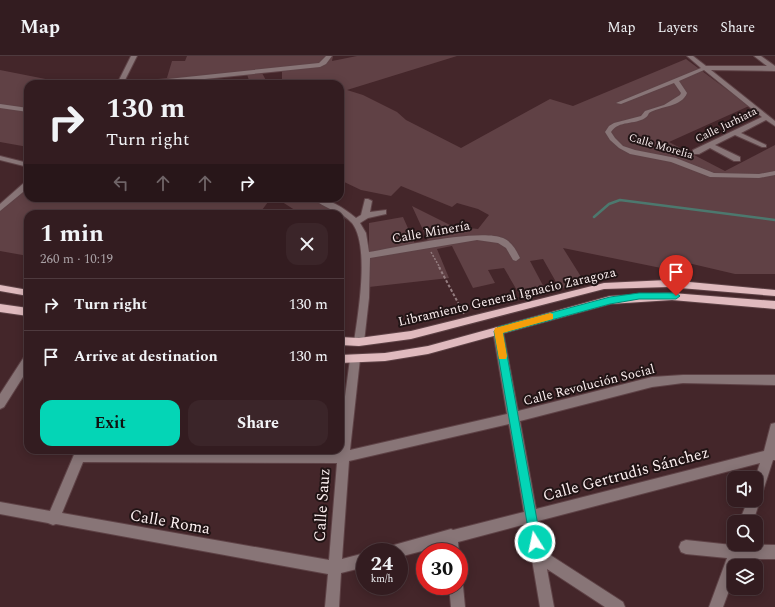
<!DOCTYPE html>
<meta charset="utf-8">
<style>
body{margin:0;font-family:Spectral,serif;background:#3b2529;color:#f1f3f6;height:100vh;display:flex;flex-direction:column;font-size:15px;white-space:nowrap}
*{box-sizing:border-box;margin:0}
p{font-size:13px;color:#a9a1a5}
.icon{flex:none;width:22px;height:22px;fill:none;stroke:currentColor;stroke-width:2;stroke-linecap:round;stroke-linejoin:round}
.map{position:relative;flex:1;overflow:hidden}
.panel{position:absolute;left:24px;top:154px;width:320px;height:244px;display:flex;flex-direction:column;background:#331c20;border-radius:12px;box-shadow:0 2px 10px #0003,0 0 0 1px #4e3a3e}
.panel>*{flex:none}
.guide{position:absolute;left:24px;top:24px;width:320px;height:122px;border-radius:12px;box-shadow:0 2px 10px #0003,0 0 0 1px #4e3a3e;background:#331c20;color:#f1f3f6;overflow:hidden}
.tools{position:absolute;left:727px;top:415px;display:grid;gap:8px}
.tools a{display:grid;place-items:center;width:36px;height:36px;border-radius:8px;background:#331c20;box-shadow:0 2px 10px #0003,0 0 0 1px #4e3a3e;font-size:20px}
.speed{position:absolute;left:356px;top:487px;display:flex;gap:8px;font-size:20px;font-weight:700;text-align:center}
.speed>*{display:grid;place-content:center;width:52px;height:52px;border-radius:50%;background:#331c20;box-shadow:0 2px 10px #0003,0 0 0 1px #4e3a3e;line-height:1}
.speed small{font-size:10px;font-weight:400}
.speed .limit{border:6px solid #d22;background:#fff;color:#111}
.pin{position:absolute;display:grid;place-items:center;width:34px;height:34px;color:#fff;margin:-41px -17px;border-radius:50% 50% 50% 0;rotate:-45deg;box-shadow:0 0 4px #0007}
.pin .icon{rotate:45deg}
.me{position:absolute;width:44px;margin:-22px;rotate:350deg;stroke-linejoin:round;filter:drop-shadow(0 0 3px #0008)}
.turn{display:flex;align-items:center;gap:14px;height:84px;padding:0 16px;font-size:18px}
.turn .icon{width:52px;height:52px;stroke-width:2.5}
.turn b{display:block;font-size:28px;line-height:34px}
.lanes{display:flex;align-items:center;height:38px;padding:0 16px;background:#0003;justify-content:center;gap:20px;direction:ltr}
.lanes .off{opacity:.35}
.round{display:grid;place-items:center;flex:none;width:42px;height:42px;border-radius:12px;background:#3b2529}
.head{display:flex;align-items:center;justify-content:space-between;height:68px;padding:0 16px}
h1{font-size:24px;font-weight:700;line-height:30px}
.button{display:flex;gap:8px;margin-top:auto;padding:8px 16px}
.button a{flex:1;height:46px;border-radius:12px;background:#04d5b6;color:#111;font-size:16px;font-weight:700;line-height:46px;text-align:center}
.button a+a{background:#3b2529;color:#f1f3f6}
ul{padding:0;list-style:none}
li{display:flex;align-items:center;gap:12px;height:52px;padding:0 16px;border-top:1px solid #4e3a3e}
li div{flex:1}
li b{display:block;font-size:15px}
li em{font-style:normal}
header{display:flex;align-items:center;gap:24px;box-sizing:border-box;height:56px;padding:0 20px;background:#331c20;border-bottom:1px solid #4e3a3e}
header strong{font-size:19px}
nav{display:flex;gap:22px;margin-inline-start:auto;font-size:14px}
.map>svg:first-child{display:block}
.green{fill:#604145}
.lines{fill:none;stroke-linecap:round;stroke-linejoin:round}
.stream{stroke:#4c786e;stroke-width:2.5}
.minor-casing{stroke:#5e4246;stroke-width:2}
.major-casing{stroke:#5e4246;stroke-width:2}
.path-far1{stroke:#947d80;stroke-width:1.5;stroke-dasharray:2 1.5;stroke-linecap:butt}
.path{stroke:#947d80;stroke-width:2;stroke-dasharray:3 2;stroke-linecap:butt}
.minor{fill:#887577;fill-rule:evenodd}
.major{fill:#e0babe;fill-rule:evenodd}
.route{fill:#04d5b6;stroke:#038a76}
.slow{fill:#f59e0b}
.labels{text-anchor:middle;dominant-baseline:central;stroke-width:4;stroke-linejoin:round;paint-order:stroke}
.far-street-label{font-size:11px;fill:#fdf0f1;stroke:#211415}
.street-label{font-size:13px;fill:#fdf0f1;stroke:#211415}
.near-street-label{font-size:16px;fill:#fdf0f1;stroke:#211415}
</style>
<header>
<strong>Map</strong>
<nav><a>Map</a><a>Layers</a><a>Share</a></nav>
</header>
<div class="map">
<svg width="775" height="551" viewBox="0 0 775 551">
<rect width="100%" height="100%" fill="#44262a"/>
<!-- green -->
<path class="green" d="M 187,0 L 333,0 L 332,5 L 357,0 L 457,0 L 347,34 L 363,39 L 397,56 L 406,64 L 461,92 L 550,43 L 573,50 L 686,3 L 749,50 L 669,86 L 725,115 L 775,89 L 775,218 L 735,218 L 671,203 L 666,213 L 563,192 L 585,227 L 560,233 L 543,203 L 530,205 L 547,237 L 522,243 L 504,212 L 488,214 L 495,227 L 473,232 L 452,190 L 437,193 L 449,222 L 369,231 L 369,167 L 403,161 L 415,188 L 428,185 L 412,150 L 452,170 L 478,173 L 489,159 L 478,153 L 457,147 L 452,151 L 401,130 L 391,140 L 361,134 L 340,124 L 340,28 L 250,28 L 247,18 L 262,17 L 268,28 L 282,26 L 282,13 L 166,25 L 172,5 L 185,5 Z
M 0,14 L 71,28 L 77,27 L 76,28 L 28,28 L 28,91 L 0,86 Z
M 28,126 L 28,142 L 271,142 L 259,158 L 28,158 L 28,200 L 0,195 L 0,149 Z
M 276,142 L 317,142 L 338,155 L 333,158 L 301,158 Z"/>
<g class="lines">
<!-- stream -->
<path class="stream" d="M 594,161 L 609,148 L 620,144 L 775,164"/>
<!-- minor casing -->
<g class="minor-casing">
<path id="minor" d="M 131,0 L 137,0 L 123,28 L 117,28 Z
M 326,0 L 332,0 L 326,8 L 320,11 L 156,28 L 136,28 L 139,26 L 319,7 Z
M 687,0 L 693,0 L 706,10 L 767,10 L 754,0 L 761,0 L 775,10 L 775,15 L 711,14 L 775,65 L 775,70 L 766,64 L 741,77 L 766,89 L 766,91 L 762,91 L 735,79 L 715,89 L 740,101 L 740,105 L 734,105 L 710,92 L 699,98 L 693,98 L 693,94 L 762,61 L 704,14 L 679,25 L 687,37 C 682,51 660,50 649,57 C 648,59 647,61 645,62 C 635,69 619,64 611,76 L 615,82 L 623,90 L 635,94 L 676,102 L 714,117 L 759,118 L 775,115 L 775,119 L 759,122 L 710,121 L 671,106 L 630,98 L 619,92 L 610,84 L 605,76 L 609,70 L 614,67 L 641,60 L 645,55 L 664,49 L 680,39 L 681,37 L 674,27 L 621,48 L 616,47 L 701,12 Z
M 0,48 L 28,52 L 28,56 L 0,52 Z
M 0,100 L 28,107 L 28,111 L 0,104 Z
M 25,126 L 28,126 L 28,132 L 0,155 L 0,148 Z
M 313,142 C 329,142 344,152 356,162 L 361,159 L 365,143 L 368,143 L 372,145 L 370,156 L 386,154 L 386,158 L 368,162 L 360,167 L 366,177 L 369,196 C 398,191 479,172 503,182 C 512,186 516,194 520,202 L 516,205 L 513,204 L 506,192 L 498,187 L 477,184 L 370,202 L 369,242 L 364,286 L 363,289 L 355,289 L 354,286 C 358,258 370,190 352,167 C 342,155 323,153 313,142 Z
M 498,271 L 502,272 L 503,275 L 518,355 L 652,321 L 683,319 L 775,319 L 775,329 L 683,327 L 652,331 L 520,365 L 536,453 L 764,395 L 771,368 L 775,367 L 775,404 L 773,404 L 753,466 L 739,466 L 748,444 L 756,444 L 755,422 L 760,407 L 538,465 L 544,495 L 623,546 L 625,551 L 605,551 L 547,513 L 554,551 L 540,551 L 526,468 L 458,486 L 459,498 L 459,496 L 446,496 L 445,489 L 399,501 L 399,496 L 387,496 L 389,491 L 394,489 L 451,473 L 453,474 L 524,456 L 509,368 L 349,405 L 342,503 L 365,497 L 365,511 L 341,517 L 339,551 L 325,551 L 328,518 L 56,468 L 53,469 L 48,467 L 0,458 L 0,446 L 50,455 L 76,394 L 338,395 L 340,394 L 340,378 L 350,303 L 351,300 L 359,300 L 360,303 L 350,394 L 507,358 L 493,275 L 494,272 ZM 83,406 L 337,407 L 329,504 L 62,457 Z
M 28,300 L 28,313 L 4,351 L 0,353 L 0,338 L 24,301 Z
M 686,484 L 732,489 L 734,484 L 734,488 L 775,489 L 775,503 L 740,503 L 738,510 L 734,510 L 734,521 L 723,551 L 709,551 L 727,502 L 686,498 L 681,496 L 679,491 L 681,486 Z
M 459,524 L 463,530 L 465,551 L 451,551 L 449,530 L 459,530 Z"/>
</g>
<!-- major casing -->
<g class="major-casing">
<path id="major" d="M 668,224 L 775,234 L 775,240 L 668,231 L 604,233 L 411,283 L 359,290 L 340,289 L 340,281 L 359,282 L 411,275 L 604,227 Z
M 0,229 L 28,234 L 28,240 L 0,235 Z
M 672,237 L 775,245 L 775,253 L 672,244 L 610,248 L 428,298 L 385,305 L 340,307 L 340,299 L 385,297 L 428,290 L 610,240 Z
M 0,248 L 28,252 L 28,260 L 0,256 Z"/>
</g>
<!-- path-far1 -->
<path class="path-far1" d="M 431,196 L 440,212"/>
<!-- path -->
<path class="path" d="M 439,211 L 464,258"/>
<!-- minor -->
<use href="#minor" class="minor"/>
<!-- major -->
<use href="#major" class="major"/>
</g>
<!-- route -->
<path class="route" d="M 639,237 L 676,237 L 680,240 L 676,243 L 639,243 L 610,248 L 503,277 L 541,486 L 540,490 L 535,492 L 531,490 L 494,275 L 498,271 L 610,241 Z"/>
<!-- slow -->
<path class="slow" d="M 550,257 L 553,258 L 553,263 L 503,277 L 507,300 L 506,303 L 499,303 L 494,275 L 495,272 Z"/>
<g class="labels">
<!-- far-street labels -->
<g class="far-street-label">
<text transform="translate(726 69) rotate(-26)">Calle Jurhiata</text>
<text transform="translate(661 90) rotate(16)">Calle Morelia</text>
</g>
<!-- street labels -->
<g class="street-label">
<text transform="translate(431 176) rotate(-10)">Calle Minería</text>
<text transform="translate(507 241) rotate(-13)">Libramiento General Ignacio Zaragoza</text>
<text transform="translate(589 329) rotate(-14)">Calle Revolución Social</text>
</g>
<!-- near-street labels -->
<g class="near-street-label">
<text transform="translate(626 418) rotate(-15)">Calle Gertrudis Sánchez</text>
<text transform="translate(322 449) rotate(-86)">Calle Sauz</text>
<text transform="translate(170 466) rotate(10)">Calle Roma</text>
</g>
</g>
</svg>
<div class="tools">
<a><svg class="icon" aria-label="sound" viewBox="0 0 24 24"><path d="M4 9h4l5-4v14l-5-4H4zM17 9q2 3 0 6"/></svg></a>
<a><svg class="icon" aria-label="search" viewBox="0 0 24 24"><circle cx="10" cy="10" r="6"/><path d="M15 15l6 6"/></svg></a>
<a><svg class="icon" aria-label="layers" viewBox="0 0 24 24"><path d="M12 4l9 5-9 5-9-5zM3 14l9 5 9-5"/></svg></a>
</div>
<div class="speed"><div>24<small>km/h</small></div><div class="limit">30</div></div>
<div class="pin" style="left:676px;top:240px;background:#d93025"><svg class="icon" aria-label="arrive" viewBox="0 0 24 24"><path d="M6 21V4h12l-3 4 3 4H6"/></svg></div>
<svg class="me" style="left:535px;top:486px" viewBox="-20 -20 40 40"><circle r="17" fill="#04d5b6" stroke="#fff" stroke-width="3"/><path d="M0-11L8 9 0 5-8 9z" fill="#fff"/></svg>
<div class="guide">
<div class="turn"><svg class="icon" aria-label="right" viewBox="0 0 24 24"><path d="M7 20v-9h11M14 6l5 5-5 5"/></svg><div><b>130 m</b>Turn right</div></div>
<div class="lanes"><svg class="icon off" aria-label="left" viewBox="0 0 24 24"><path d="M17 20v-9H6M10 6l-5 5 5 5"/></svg><svg class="icon off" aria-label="ahead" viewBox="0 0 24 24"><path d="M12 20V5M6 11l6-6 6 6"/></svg><svg class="icon off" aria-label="ahead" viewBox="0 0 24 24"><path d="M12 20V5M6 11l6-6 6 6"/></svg><svg class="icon" aria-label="right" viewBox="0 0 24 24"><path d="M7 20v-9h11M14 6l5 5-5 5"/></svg></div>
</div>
<section class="panel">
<div class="head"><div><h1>1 min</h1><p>260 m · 10:19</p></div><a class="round"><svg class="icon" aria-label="close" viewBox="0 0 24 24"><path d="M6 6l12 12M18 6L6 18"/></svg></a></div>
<ul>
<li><svg class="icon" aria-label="right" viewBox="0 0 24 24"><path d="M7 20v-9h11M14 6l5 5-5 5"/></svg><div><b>Turn right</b></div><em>130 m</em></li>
<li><svg class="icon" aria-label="arrive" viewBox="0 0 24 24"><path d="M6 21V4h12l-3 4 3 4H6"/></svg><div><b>Arrive at destination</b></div><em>130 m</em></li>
</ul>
<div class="button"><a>Exit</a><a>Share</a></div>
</section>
</div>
